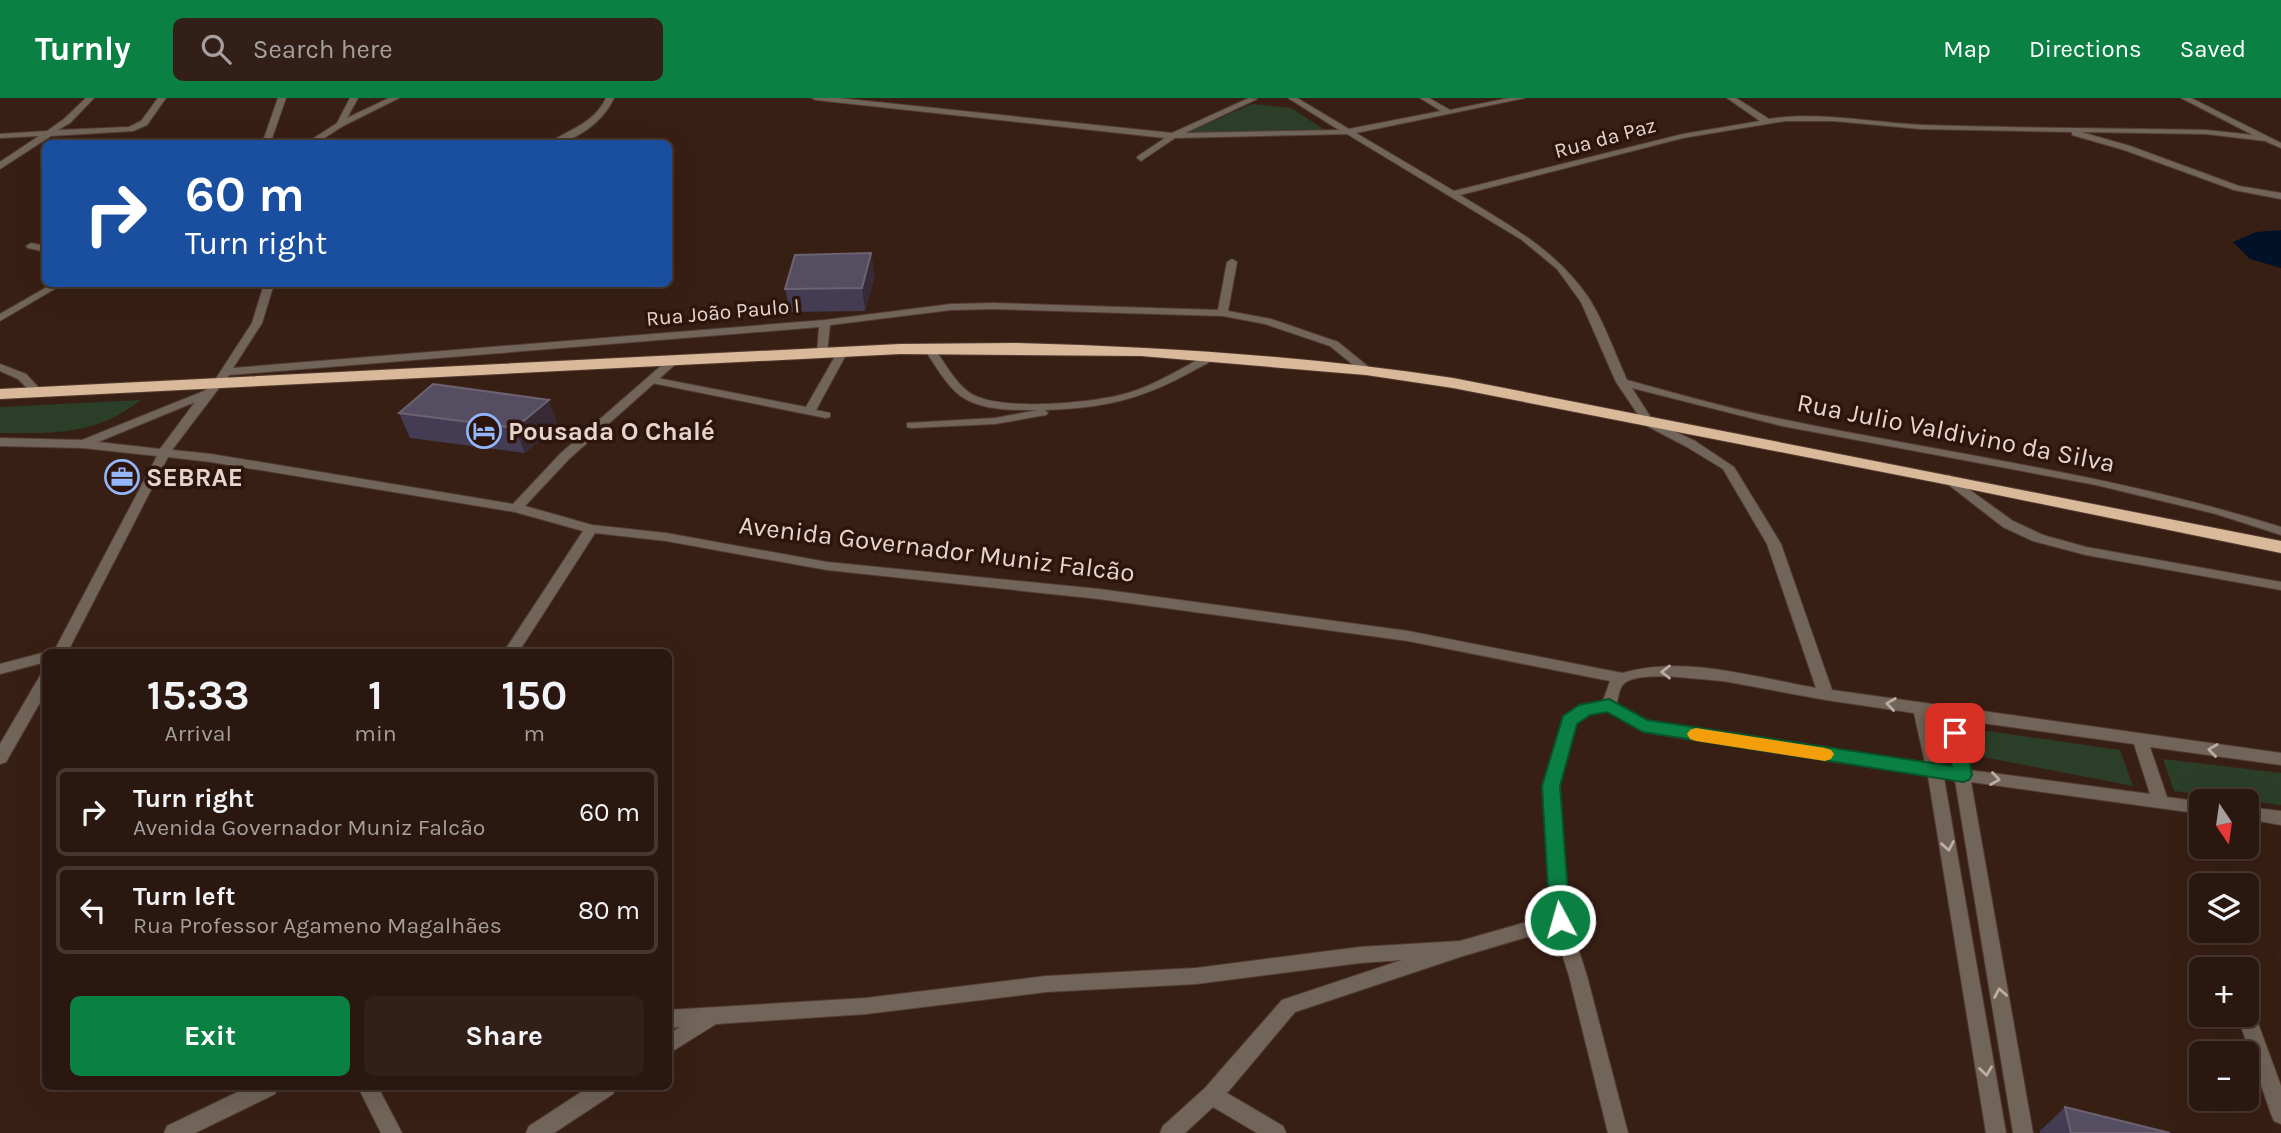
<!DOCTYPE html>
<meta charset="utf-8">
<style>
body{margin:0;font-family:Karla,sans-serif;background:#322018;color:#f1f3f6;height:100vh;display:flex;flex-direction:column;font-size:26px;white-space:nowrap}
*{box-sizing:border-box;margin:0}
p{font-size:23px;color:#a59f9e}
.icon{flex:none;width:38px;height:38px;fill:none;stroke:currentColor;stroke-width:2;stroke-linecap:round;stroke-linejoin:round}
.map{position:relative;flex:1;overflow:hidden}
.side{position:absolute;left:42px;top:551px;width:630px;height:441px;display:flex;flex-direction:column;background:#2a170f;border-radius:10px;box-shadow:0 7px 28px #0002,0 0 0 2px #46362f}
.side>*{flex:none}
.guide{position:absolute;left:42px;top:42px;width:630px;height:147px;border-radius:10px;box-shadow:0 7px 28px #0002,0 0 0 2px #46362f;background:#1a4fa0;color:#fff;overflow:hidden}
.needle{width:46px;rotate:167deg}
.fabs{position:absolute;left:2189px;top:691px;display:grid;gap:14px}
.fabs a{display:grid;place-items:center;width:70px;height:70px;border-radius:10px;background:#2a170f;box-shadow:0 7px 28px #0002,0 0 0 2px #46362f;font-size:35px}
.pin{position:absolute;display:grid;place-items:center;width:60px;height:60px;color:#fff;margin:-30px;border-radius:14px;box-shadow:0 4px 10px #0006}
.me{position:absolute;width:77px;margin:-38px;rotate:354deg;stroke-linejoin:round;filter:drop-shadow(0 0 5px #0008)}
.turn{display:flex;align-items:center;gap:24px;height:147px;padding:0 28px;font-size:32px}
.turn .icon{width:91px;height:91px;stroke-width:2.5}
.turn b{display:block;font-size:49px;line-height:60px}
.eta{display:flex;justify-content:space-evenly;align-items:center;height:119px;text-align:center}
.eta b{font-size:42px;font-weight:700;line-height:49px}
.action{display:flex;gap:14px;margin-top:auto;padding:14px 28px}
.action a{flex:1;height:80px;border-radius:10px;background:#0b8043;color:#fff;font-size:28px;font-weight:700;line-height:80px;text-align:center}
.action a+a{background:#322018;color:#f1f3f6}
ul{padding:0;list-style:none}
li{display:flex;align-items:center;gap:21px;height:88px;margin:0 14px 10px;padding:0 14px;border:4px solid #46362f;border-radius:10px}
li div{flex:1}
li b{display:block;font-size:26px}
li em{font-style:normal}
header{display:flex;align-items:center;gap:42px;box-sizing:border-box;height:98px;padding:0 35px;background:#0b8043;color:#fff}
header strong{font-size:33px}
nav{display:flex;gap:38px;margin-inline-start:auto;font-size:24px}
.search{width:490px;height:63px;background:#322018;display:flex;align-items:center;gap:18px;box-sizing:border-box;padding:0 24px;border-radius:10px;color:#a59f9e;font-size:26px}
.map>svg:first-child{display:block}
.green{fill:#2b3e28}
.water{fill:#001128}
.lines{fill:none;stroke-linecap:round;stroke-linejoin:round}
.lane-casing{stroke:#543c32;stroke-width:2}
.street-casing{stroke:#543c32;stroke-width:2}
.highway-casing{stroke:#543c32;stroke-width:2}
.lane{fill:#716458;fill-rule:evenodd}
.street{fill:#716458;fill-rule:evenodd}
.highway{fill:#d9b99a;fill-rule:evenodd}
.wall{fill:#433c53}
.shaded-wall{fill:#372a34}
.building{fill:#554d60;stroke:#6c6271;stroke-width:2}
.oneway{stroke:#bdada4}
.route{fill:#0b8043;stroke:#07532c;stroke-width:2}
.slow{fill:#f59e0b}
.labels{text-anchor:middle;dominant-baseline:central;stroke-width:7;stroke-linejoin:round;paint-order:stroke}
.far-street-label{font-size:21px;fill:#e6d4cd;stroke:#2e150b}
.poi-label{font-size:26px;font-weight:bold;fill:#e6d4cd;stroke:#2e150b;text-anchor:start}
.street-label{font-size:26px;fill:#e6d4cd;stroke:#2e150b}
</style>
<header>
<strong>Turnly</strong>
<div class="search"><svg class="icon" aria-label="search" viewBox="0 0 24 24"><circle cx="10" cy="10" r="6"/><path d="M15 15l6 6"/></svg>Search here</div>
<nav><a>Map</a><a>Directions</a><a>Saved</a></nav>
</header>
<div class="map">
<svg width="2281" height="1035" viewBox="0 0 2281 1035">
<rect width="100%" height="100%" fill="#381f14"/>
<!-- green -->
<path class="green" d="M 1252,6 L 1291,10 L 1325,32 L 1186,35 Z
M 141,302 C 94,338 56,335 0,335 L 0,309 Z
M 1974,631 L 2120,652 L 2133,688 L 1983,659 Z
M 2163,661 L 2281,675 L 2281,707 L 2174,693 Z"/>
<!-- water -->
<path class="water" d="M 2281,132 L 2281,170 L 2250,161 L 2233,144 L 2256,134 Z"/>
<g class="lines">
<!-- lane casing -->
<g class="lane-casing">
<path id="lane" d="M 31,145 L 46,148 L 46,154 L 28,150 L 26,148 Z
M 52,186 L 63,186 L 0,223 L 0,216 Z
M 929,248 L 933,249 C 944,263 954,284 970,295 C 999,314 1095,305 1128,295 C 1157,286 1184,269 1210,255 L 1218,255 L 1219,257 C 1212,264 1201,268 1191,274 C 1141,302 1102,310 1045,312 L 1048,315 L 1046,317 L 995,326 L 911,330 L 907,329 L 907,325 L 995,320 L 1038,312 C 1014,312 983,313 962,299 C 946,288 935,266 924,251 Z
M 842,252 L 847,255 L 816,312 L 830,315 L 830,319 L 826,320 L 652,285 L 646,282 L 652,279 L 806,309 L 837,255 Z
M 0,266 L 26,276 L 42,293 L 42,297 L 34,297 L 18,281 L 0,273 Z"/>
</g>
<!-- street casing -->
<g class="street-casing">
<path id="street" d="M 86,0 L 94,0 L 70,25 L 58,32 L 129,29 L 141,23 L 158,0 L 166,0 L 147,27 L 133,33 L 51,38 L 0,71 L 0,64 L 39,38 L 0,40 L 0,36 L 47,33 L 64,21 Z
M 278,0 L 286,0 L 270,46 L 262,46 Z
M 350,0 L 358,0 L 347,20 L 389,0 L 399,0 L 343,28 L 315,46 L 305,46 L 337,25 Z
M 606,0 L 614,0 C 603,24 574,46 547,46 C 569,31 594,26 606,0 Z
M 812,0 L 838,0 L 1172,35 L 1249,0 L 1257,1 L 1185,35 L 1339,32 L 1288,0 L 1297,0 L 1349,31 L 1441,13 L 1420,0 L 1429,0 L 1450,12 L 1509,0 L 1525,0 L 1356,35 L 1454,93 L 1683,36 L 1760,23 L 1727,0 L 1736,0 L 1769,21 C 1820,13 1872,25 1923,27 C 2017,30 2112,30 2206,32 L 2253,37 L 2181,0 L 2191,0 L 2281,45 L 2281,50 L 2265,43 L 2206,36 L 2081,34 L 2130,48 L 2239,88 L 2281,95 L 2281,101 L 2234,92 L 2124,52 L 2072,37 L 2072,34 L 1920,31 L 1834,23 L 1785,23 L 1683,40 L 1460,97 C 1509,127 1558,153 1590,202 C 1605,226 1615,256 1627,282 C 1678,296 1729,311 1781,321 C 1950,356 2116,377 2281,429 L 2281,437 L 2216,416 L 2096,387 L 1782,328 L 1632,290 L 1653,323 L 1695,343 L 1734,369 L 1781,446 L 1832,592 L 2281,655 L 2281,667 L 2150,649 L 2167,699 L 2202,704 L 2202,716 L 1971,684 L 2033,1035 L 2013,1035 L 1955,682 L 1944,680 L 2006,1035 L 1986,1035 L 1928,678 L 1643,634 L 1607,613 L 1589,617 L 1576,626 L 1559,688 L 1569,822 L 1587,878 L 1628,1035 L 1608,1035 L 1569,878 L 1554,831 L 1460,859 L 1295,914 L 1227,995 L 1283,1028 L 1286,1035 L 1257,1035 L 1213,1009 L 1185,1035 L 1160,1035 L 1163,1028 L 1205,990 L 1282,902 L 1402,862 L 1360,865 L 1196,886 L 1046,894 L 866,916 L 716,926 L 668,956 L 668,936 L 680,929 L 668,930 L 668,912 L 866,900 L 1046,878 L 1196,870 L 1360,849 L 1460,843 L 1551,817 L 1543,688 L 1564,619 L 1580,608 L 1603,603 L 1610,583 L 1408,543 L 1099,501 L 827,472 L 666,443 L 595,435 L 518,555 L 503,555 L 583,433 L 515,414 L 211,364 L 168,359 L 67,555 L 53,555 L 157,358 L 83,350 L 0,348 L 0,340 L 82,342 L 204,293 L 213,285 L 252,225 L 264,186 L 274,186 L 262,225 L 233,270 L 825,222 L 951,206 L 993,205 L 1218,212 L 1227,164 L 1232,161 L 1237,164 L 1228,213 L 1271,221 L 1338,244 L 1370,270 L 1370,274 L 1362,274 L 1330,248 L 1265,226 L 1223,218 L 993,211 L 951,212 L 830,227 L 827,255 L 822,258 L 817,255 L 819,229 L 229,277 L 172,352 L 211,356 L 513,406 L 561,355 L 670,260 L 674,259 L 679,262 L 678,264 L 569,361 L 525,408 L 592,427 L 666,435 L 827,464 L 1099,491 L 1408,533 L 1622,575 C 1685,557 1753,579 1816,590 L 1767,446 L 1723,371 L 1687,349 L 1645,327 L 1616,284 L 1581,204 L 1557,171 L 1522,142 L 1347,36 L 1175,40 L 1141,63 L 1137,60 L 1138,58 L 1165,40 L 816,2 ZM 195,304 L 160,351 L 98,344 ZM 1666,578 L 1723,583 L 1826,602 L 1914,615 L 1925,665 L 1647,623 L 1617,605 C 1618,600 1619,592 1622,588 C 1629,577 1654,579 1666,578 ZM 1930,617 L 1944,619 L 1953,669 L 1942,668 ZM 1960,622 L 2134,646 L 2150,696 L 1969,672 Z
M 1949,377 L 2013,423 L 2043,437 L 2086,449 L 2281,484 L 2281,492 L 2086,457 L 2033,443 L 2003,429 L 1945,384 L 1943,381 L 1945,378 Z
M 46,554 L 49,555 L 46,555 L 46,564 L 0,576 L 0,566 Z
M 46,575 L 46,594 L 6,664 L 0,666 L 0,646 L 41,576 Z
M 2247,709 L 2281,713 L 2281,727 L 2247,721 Z
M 2247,909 L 2253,911 L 2255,917 L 2281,988 L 2281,1026 L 2274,1023 L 2271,1016 L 2237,917 L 2247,917 Z
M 248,989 L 278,989 L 275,996 L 195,1035 L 164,1035 L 167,1028 Z
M 358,989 L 378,989 L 402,1035 L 381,1035 Z
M 589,989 L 616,989 L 613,996 L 554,1035 L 526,1035 L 529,1028 Z"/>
</g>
<!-- highway casing -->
<g class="highway-casing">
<path id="highway" d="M 1015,245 C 1162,249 1308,258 1453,280 L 2281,443 L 2281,455 L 1949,387 L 1453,290 L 1366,277 L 1141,258 L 900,256 L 0,301 L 0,291 L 900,246 Z"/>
</g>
<!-- lane -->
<use href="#lane" class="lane"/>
<!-- street -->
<use href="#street" class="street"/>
<!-- highway -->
<use href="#highway" class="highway"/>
</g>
<!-- wall -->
<path class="wall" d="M 871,155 L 875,178 L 865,213 L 790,214 L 785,191 Z
M 399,315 L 558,327 L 525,355 L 410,340 Z
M 2065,1009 L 2170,1035 L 2040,1035 L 2040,1033 Z"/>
<!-- shaded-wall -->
<path class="shaded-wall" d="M 871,155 L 875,178 L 865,213 L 862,190 Z
M 549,302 L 558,327 L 525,355 L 515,330 Z"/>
<!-- building -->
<path class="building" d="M 871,155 L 862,190 L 785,191 L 795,157 Z
M 433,286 L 549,302 L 515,330 L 399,315 Z
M 2065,1009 L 2170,1035 L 2071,1035 Z"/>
<!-- one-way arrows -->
<defs><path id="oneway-chevron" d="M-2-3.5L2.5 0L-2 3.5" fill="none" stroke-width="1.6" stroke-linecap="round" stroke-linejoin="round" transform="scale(1.75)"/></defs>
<g class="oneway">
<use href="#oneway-chevron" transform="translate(1666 574) rotate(-180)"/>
<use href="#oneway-chevron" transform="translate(1891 606) rotate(-172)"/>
<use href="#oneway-chevron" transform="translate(2213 652) rotate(-172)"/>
<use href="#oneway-chevron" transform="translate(1995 681) rotate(8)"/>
<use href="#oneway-chevron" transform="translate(1948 748) rotate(80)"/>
<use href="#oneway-chevron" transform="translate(2000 895) rotate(-100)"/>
<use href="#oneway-chevron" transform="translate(1986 973) rotate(82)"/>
</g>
<!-- route -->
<path class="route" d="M 1609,601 L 1647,622 L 1952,668 L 1946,635 L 1949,630 L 1961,630 L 1964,635 L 1972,677 L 1969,682 L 1963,684 L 1643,634 L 1607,614 L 1590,617 L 1577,626 L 1560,688 L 1570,822 L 1567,828 L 1560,831 L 1553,828 L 1550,822 L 1542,688 L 1563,618 L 1579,607 Z"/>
<!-- slow -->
<path class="slow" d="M 1696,630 L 1825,650 L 1831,652 L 1834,656 L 1831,661 L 1825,663 L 1696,643 L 1690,641 L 1687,636 L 1690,632 Z"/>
<!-- icons -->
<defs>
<g id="hotel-ring" transform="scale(1.75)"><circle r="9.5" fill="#2e150b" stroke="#93b7fd" stroke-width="1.5"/><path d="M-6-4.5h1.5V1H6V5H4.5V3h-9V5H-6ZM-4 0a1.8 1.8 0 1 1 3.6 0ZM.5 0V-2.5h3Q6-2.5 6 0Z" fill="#93b7fd"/></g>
<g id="office-ring" transform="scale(1.75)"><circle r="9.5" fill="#2e150b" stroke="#93b7fd" stroke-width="1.5"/><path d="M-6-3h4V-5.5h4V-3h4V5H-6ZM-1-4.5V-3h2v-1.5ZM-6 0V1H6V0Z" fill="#93b7fd"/></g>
</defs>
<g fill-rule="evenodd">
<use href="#hotel-ring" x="484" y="333"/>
<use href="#office-ring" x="122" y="379"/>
</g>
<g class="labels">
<!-- far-street labels -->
<g class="far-street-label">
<text transform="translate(1605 40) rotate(-15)">Rua da Paz</text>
<text transform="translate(723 214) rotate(-5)">Rua João Paulo I</text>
</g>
<!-- poi labels -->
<g class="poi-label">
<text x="508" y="333">Pousada O Chalé</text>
<text x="146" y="379">SEBRAE</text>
</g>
<!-- street labels -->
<g class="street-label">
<text transform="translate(1956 335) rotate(11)">Rua Julio Valdivino da Silva</text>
<text transform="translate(937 451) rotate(7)">Avenida Governador Muniz Falcão</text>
</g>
</g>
</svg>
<div class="fabs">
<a><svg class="needle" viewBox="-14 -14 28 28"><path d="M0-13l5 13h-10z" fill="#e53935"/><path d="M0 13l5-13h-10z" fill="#a59f9e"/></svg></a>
<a><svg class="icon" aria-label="layers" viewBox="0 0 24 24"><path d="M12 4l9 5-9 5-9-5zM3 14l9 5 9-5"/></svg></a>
<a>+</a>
<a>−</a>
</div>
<div class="pin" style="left:1955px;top:635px;background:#d93025"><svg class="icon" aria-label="arrive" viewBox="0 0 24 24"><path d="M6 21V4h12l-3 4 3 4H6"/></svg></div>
<svg class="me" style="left:1560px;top:822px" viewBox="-20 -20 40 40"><circle r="17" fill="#0b8043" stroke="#fff" stroke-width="3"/><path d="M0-11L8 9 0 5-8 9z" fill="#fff"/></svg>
<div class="guide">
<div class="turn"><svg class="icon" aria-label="right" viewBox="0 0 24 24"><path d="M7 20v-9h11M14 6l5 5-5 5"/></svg><div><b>60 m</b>Turn right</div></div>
</div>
<section class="side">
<div class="eta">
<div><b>15:33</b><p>Arrival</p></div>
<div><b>1</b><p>min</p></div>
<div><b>150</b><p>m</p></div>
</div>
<ul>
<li><svg class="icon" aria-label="right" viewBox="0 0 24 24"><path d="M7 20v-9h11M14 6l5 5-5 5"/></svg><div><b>Turn right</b><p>Avenida Governador Muniz Falcão</p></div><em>60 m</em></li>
<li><svg class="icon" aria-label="left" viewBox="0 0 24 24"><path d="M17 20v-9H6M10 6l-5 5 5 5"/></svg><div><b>Turn left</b><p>Rua Professor Agameno Magalhães</p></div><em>80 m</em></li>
</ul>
<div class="action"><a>Exit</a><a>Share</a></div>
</section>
</div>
